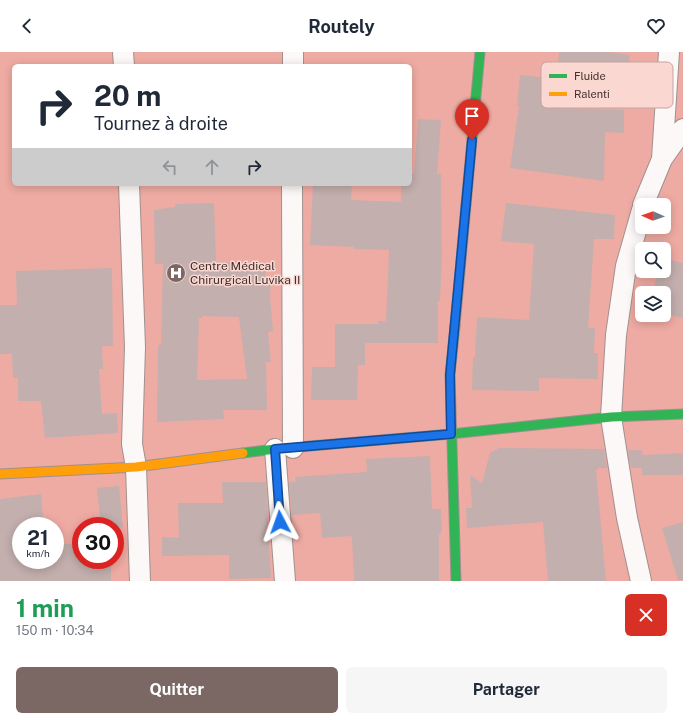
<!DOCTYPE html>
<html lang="fr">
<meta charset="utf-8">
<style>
body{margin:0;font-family:"Public Sans",sans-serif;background:#f6f6f7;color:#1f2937;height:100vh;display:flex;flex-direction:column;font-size:15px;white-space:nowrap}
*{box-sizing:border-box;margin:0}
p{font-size:13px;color:#747a83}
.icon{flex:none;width:22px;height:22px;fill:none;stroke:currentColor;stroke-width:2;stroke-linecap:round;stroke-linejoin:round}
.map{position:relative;height:529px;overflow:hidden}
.side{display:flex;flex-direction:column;background:#fff;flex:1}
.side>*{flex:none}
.hud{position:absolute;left:12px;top:12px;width:400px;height:122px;border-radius:6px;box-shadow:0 2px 10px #0003;background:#fff;color:#1f2937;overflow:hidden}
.needle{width:26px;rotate:272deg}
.tools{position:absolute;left:635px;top:146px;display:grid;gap:8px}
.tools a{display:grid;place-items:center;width:36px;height:36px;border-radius:6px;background:#fff;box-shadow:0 2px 10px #0003;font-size:20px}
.speed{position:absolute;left:12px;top:465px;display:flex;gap:8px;font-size:20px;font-weight:700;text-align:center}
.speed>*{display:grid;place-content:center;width:52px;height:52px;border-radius:50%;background:#fff;box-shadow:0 2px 10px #0003;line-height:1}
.speed small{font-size:10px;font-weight:400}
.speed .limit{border:6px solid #d22;background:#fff;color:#111}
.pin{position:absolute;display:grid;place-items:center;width:34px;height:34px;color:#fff;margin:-41px -17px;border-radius:50% 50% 50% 0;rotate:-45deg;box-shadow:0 0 4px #0007}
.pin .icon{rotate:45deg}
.me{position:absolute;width:44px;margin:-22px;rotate:356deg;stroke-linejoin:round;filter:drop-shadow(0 0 3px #0008)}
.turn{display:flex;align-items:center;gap:14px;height:84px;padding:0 16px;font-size:18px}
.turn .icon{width:52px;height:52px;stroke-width:2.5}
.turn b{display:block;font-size:28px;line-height:34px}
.lanes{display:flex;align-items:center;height:38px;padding:0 16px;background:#0003;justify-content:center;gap:20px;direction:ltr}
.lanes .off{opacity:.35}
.round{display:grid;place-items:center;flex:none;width:42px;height:42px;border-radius:6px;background:#f6f6f7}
.summary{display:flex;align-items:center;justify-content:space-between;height:68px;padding:0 16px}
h1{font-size:24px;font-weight:700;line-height:30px;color:#1e9e55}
.button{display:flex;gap:8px;margin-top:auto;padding:8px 16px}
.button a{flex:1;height:46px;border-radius:6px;background:#7b6865;color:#fff;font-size:16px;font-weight:700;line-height:46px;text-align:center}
.button a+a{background:#f6f6f7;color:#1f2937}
header{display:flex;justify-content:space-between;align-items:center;height:52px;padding:0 16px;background:#fff;font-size:18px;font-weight:700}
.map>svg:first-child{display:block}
.green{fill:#eeaba3;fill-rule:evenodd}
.building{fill:#c3afad;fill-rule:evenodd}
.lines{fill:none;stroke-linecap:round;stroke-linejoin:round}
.street-casing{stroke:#a2908e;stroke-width:22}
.fast-casing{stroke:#a2908e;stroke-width:11}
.slow-casing{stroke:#a2908e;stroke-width:11}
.street{stroke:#fcf8f7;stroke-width:20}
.fast{stroke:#30b455;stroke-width:9}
.slow{stroke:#ff9f0a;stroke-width:9}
.route-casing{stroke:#114b97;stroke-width:10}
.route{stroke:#1a73e8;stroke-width:7}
.labels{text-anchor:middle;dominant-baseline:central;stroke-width:3;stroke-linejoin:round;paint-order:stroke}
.poi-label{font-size:12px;fill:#41302d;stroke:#fbd7d1;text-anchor:start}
.key{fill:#fbd7d1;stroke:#c3a5a0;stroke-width:1}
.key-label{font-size:11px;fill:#41302d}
</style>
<header><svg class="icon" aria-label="back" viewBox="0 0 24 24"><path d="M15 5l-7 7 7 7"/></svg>Routely<svg class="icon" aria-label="heart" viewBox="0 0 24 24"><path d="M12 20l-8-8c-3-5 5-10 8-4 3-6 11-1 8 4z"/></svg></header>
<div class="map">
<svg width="683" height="529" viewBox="0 0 683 529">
<rect width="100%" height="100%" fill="#e8cfcc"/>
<!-- green -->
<path class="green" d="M 0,0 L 683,0 L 683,529 L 0,529 ZM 14,14 L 410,14 L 410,132 L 14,132 ZM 642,153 L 664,153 L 664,175 L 642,175 ZM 642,197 L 664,197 L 664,219 L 642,219 ZM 642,241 L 664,241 L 664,263 L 642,263 ZM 21,474 L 55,474 L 55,508 L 21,508 ZM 81,474 L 115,474 L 115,508 L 81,508 Z"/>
<!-- building -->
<path class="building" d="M 559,0 L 609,0 L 630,3 L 628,22 L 558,12 Z
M 520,23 L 560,27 L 558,56 L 624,58 L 624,81 L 605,80 L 604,129 L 510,116 L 519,54 L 517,54 Z
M 418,67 L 441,68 L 437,122 L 441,122 L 442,205 L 440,249 L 438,249 L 438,291 L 365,291 L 365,313 L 358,313 L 357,348 L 311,348 L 312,315 L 335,315 L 335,272 L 378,272 L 378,269 L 386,269 L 389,198 L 354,197 L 354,195 L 310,193 L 313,132 L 352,132 L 351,148 L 401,150 L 401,132 L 410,132 L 410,122 L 414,122 Z
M 214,151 L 216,210 L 266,213 L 265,228 L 271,228 L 270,243 L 273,279 L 268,280 L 271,310 L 266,310 L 267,358 L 223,358 L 224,367 L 157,370 L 158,293 L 161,293 L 163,212 L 155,212 L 154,158 L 175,155 L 175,152 ZM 202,264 L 239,265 L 247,327 L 197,328 L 199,266 L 202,266 Z
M 506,151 L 615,163 L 614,187 L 594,187 L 588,276 L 595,276 L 594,301 L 598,301 L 598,327 L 539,326 L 539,339 L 472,338 L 473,305 L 475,305 L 477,265 L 529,268 L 534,192 L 501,189 Z
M 664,207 L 683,211 L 683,266 L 664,262 L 664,241 L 653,241 L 657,219 L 664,219 Z
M 112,216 L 113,294 L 102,294 L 103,317 L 99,317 L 102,362 L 117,361 L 118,381 L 45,386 L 41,349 L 18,349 L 18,326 L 13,326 L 12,302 L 0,302 L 0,253 L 17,253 L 16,219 Z
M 499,396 L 604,397 L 607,416 L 598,416 L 598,418 L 596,418 L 606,529 L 548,529 L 543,470 L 467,476 L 466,456 L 472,456 L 470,423 L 482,431 L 490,401 Z
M 628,398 L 642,398 L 643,405 L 643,403 L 683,401 L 683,423 L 642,423 L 642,416 L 631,416 Z
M 430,404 L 432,457 L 441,457 L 442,478 L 441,478 L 441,482 L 439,482 L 439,529 L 354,529 L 352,484 L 322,486 L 320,461 L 292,463 L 289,430 L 296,430 L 295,425 L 367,420 L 366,407 Z
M 222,430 L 266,430 L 271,526 L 229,527 L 229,503 L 162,504 L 162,485 L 179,486 L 178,451 L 223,451 Z
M 119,434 L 123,475 L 115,476 L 115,474 L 101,474 L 97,436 Z
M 41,442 L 44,474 L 21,474 L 21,508 L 55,508 L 55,492 L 81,492 L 81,508 L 111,508 L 111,529 L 0,529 L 0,447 Z
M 683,470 L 683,528 L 678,528 L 662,476 Z"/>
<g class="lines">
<!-- street casing -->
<g class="street-casing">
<path id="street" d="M 123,0 L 124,14
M 293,14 L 293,0
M 662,107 L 669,0
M 129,132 L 135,295 L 132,392 L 136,415 L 140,529
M 292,132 L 293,396
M 643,153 L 662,107 L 683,77
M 275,397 L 285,529
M 641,529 L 627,466 L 611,365 L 616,283 L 626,214 L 642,158"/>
</g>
<!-- fast casing -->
<g class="fast-casing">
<path id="fast" d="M 466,153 L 480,0
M 455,274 L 450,323 L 456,529
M 243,401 L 275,397 L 451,382 L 611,365 L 683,362"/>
</g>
<!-- slow casing -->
<g class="slow-casing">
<path id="slow" d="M 455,274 L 466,153
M 0,422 L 136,415 L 243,401"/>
</g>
<!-- street -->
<use href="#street" class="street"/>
<!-- fast -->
<use href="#fast" class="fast"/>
<!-- slow -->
<use href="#slow" class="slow"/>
</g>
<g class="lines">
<!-- route casing -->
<g class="route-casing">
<path id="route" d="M 280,470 L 275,397 L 451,382 L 450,323 L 472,88"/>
</g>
<!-- route -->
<use href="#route" class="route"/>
</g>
<!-- icons -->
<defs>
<g id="hospital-disc" transform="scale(1)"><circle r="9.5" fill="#7b6865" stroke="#fbd7d1"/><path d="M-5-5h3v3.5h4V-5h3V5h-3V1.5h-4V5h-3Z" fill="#fff"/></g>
</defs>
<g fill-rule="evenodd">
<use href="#hospital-disc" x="176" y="221"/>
</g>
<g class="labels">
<!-- poi labels -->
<g class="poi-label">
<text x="190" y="214">Centre Médical<tspan x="190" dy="14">Chirurgical Luvika II</tspan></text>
</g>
</g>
<!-- legend -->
<rect x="541" y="10" width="132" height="46" rx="6" class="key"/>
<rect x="549" y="22" width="18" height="4" fill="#30b455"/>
<rect x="549" y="40" width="18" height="4" fill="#ff9f0a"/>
<g class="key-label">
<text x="574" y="28">Fluide</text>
<text x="574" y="46">Ralenti</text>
</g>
</svg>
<div class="tools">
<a><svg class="needle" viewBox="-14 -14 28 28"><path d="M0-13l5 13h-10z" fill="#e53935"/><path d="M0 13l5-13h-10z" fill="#747a83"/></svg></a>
<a><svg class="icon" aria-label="search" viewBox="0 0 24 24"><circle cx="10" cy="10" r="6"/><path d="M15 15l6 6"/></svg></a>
<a><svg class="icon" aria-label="layers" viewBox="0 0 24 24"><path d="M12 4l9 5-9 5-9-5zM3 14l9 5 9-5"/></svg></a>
</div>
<div class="speed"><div>21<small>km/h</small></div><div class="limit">30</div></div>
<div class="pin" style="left:472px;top:88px;background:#d93025"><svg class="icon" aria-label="arrive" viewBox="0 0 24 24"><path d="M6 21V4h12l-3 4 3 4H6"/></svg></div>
<svg class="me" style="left:280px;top:470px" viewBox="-20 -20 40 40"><path d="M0-17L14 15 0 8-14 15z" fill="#1a73e8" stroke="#fff" stroke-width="4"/></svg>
<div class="hud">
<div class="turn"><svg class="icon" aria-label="right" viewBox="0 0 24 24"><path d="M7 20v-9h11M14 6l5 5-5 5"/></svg><div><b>20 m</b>Tournez à droite</div></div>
<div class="lanes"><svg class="icon off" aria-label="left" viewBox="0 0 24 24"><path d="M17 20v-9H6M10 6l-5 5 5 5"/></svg><svg class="icon off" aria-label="ahead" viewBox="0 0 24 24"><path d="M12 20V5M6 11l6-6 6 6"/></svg><svg class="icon" aria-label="right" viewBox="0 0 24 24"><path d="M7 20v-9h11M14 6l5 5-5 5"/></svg></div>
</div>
</div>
<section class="side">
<div class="summary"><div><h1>1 min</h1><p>150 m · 10:34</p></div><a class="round" style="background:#d93025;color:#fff"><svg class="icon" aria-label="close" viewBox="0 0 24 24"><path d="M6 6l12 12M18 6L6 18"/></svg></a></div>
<div class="button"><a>Quitter</a><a>Partager</a></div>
</section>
